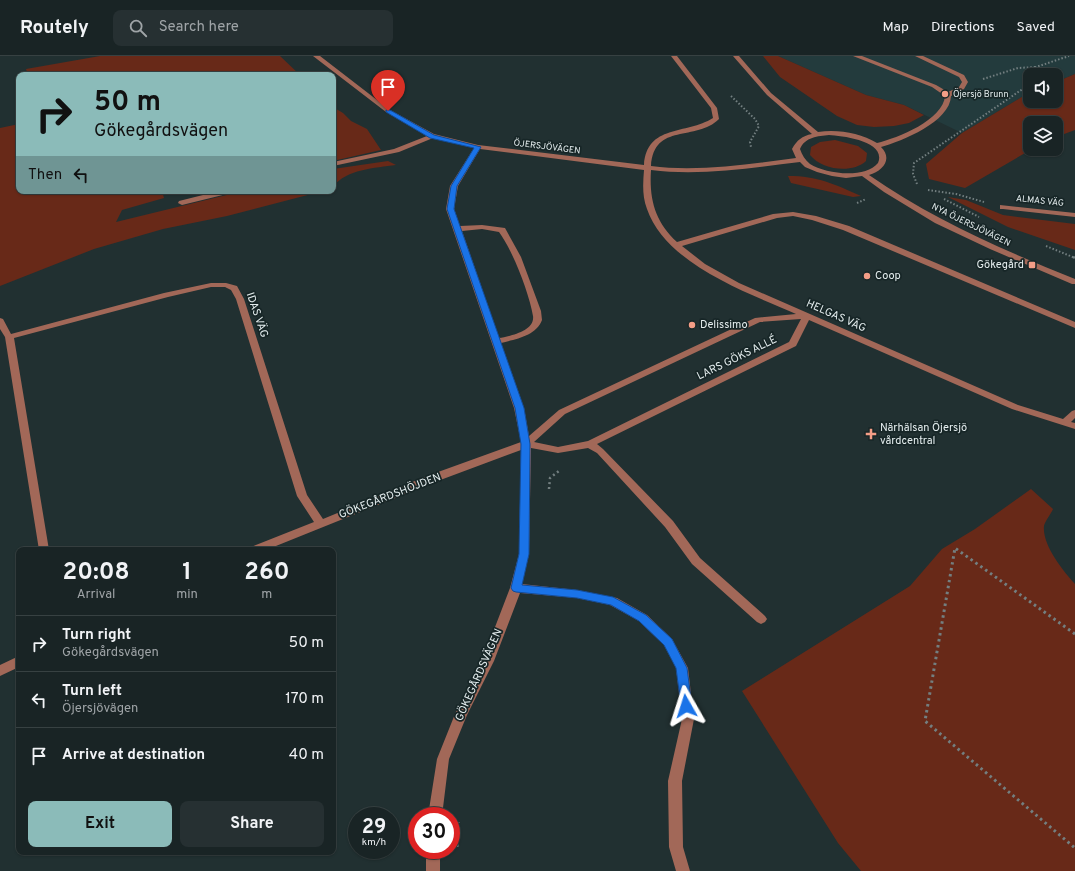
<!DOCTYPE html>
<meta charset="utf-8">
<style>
body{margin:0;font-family:Overpass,sans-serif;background:#263032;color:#f1f3f6;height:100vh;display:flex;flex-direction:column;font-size:15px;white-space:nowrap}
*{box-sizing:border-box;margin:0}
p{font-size:13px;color:#9fa4a7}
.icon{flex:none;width:22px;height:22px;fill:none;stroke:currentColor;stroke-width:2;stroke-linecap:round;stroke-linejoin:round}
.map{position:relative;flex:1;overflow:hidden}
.panel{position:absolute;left:16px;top:491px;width:320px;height:308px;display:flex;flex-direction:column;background:#192425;border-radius:8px;box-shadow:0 1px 3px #0004,0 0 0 1px #374142}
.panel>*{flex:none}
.banner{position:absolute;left:16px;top:16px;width:320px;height:122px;border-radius:8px;box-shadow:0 1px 3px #0004,0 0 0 1px #374142;background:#8bbbb9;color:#111;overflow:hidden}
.fabs{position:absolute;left:1023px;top:12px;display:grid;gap:8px}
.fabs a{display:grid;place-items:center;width:40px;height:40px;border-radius:8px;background:#192425;box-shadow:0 1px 3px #0004,0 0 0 1px #374142;font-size:20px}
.speed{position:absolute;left:348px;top:751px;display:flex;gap:8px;font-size:20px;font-weight:700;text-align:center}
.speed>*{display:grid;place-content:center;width:52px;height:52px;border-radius:50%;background:#192425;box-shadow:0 1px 3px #0004,0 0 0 1px #374142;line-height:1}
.speed small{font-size:10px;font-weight:400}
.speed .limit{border:6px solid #d22;background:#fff;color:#111}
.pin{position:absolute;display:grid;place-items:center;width:34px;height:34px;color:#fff;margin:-41px -17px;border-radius:50% 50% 50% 0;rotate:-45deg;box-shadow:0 0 4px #0007}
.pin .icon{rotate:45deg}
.me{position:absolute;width:44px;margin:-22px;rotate:354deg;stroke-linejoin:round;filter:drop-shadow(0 0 3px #0008)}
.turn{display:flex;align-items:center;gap:14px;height:84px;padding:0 12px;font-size:18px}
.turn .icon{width:52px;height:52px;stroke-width:2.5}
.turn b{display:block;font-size:28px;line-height:34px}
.then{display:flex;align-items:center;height:38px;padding:0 12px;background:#0003;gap:8px;font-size:15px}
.eta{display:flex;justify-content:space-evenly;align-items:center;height:68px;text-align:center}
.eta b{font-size:24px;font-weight:700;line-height:28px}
.button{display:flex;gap:8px;margin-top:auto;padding:8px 12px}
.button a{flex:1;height:46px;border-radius:8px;background:#8bbbb9;color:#111;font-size:16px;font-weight:700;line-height:46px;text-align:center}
.button a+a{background:#263032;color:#f1f3f6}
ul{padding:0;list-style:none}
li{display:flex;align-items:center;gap:12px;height:56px;padding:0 12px;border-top:1px solid #374142}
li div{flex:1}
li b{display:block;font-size:15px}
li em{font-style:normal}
header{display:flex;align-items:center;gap:24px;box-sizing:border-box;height:56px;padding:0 20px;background:#192425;border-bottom:1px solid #374142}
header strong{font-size:19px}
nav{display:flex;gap:22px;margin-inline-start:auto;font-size:14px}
.search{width:280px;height:36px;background:#263032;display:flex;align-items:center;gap:10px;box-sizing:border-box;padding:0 14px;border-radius:8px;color:#9fa4a7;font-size:15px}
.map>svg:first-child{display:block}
.built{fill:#233b3d}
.green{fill:#682918}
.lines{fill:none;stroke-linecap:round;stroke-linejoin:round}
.path-far2{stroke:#737f80;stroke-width:2;stroke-dasharray:1.5 2;stroke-linecap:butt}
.path-far1{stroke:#737f80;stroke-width:2.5;stroke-dasharray:2 3;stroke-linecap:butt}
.path{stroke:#737f80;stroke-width:3;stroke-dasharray:2.5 3.5;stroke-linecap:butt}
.minor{fill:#a26858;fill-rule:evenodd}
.route{fill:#1a73e8;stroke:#114b97}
.poi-dot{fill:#f49e87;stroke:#172627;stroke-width:1.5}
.labels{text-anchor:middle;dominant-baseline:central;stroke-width:3.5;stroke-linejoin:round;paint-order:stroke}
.far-poi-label{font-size:9px;fill:#e4edee;stroke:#172627;text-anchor:start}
.far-street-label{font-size:9px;fill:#e4edee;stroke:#172627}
.poi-label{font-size:11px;fill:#e4edee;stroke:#172627;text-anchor:start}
.street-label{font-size:11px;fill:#e4edee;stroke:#172627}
</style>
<header>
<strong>Routely</strong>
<div class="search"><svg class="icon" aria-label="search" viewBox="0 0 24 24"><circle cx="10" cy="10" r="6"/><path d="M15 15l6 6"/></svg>Search here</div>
<nav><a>Map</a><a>Directions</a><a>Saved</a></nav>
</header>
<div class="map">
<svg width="1075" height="815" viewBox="0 0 1075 815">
<rect width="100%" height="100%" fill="#213031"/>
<!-- built -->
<path class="built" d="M 778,0 L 1075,0 L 1075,18 L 1056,26 L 1056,19 L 1030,19 L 1030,36 L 962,77 L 904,49 L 866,39 Z"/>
<!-- green -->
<path class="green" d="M 100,0 L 280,0 L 300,19 L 28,19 L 26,13 Z
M 763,0 L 778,0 L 866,39 L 904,49 L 924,59 L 909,67 L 894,70 L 874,71 L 857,69 L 837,60 L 780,21 Z
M 1075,18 L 1075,74 L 1056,81 L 1056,67 L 1030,67 L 1030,93 L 1032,93 L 965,132 L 929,123 L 926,108 L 962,77 L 1030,36 L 1030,45 L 1056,45 L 1056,26 Z
M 333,51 L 343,57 L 351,65 L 367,73 L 381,94 L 333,105 Z
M 19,68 L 19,135 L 162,135 L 164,142 L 122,154 L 116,166 L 243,135 L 323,135 L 227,160 L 163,173 L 94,193 L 0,230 L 0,72 Z
M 835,84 L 858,90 L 867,97 L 866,105 C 852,118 822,114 810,99 L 811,91 L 820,86 Z
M 388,105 L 396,109 C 375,112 346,113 333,131 L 333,113 Z
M 788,120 C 818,120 834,128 861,140 L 853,141 L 791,127 Z
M 948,141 L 966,144 L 1003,159 L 1075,168 L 1075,194 L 1008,171 Z
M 1031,433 L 1053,453 C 1051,458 1045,465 1044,470 C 1042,489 1063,515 1075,528 L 1075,815 L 861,815 L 838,787 L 742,635 L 910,530 L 942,493 L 975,473 Z"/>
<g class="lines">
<!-- path-far2 -->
<path class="path-far2" d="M 1038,19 L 1036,11 L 1069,0
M 983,23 L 1018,12 L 1036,11
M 731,40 L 755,63 L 759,70 L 750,86 L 751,91
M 917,128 L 913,118 L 914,107 L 1030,28
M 928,134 L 956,138 L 984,146
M 944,143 L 979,161
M 857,147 L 866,143
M 1046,190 L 1075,202"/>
<!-- path-far1 -->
<path class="path-far1" d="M 1073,201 L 1075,202
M 549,433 L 550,422 L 560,414"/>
<!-- path -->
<path class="path" d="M 1075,578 L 955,492 L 925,665 L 1075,792
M 457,791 L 458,766"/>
<!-- minor -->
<path class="minor" d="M 313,0 L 320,0 L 390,54 L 434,78 L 478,89 L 644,109 C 647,68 686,79 713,62 L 711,52 L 671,0 L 677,0 L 717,52 L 719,63 C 696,86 654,66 651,110 C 698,116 749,108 796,102 L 792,93 C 797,84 802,80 812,78 L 767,39 L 733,0 L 739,0 L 771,37 L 818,76 C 838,73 860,77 877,87 C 898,82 943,64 945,40 L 932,31 L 853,0 L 862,0 L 936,29 L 948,36 L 959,31 L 962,26 L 959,21 L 915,0 L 923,0 L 964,19 L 968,26 L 964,33 L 951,40 C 950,66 902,85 881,91 C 893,103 883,115 869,119 C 932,163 1003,194 1075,223 L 1075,228 L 1072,228 L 990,193 L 935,167 L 884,136 L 862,120 L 846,122 L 832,120 L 817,116 L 805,111 L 800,106 C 751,112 700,120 651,114 C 649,143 655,166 677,186 L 773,158 L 793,156 L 816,160 L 849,170 L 1075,266 L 1075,272 L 843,174 L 812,164 L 793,160 L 777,162 L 682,190 L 705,208 L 739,227 L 1018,349 L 1063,363 L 1072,355 L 1075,354 L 1075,362 L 1071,366 L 1075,367 L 1075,373 L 1012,353 L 809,264 L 796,290 L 597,388 L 603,393 L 673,465 L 700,502 L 765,560 L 767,563 L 765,566 L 761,568 L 757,566 L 692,508 L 665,471 L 597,397 L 588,392 L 558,397 L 531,392 L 529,498 L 522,528 L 577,534 L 617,542 L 647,559 L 672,583 L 688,612 L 694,663 L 682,725 L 683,791 L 690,815 L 676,815 L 669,791 L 668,725 L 682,663 L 676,612 L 664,589 L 639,565 L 610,549 L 577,542 L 520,537 L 494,605 L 467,659 L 449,703 L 442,760 L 428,760 L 437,703 L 455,658 L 482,605 L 510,532 L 519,498 L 521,394 L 435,426 L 266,494 L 250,494 L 251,491 L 314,466 L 297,440 L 236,243 L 231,234 L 225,231 L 211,231 L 168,241 L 14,282 L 49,494 L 39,494 L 5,281 L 0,273 L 0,262 L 3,263 L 11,278 L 164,237 L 211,227 L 226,227 L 237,230 L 244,243 L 307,439 L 323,463 L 427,420 L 521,386 L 514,352 L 446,153 L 450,130 L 474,92 L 433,82 L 399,96 L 333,110 L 333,106 L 394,93 L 427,80 L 386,56 ZM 829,79 C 843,80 887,85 878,107 C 865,123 826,118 810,108 C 805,104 802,99 800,93 C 805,81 818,80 829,79 ZM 480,93 L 644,114 C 643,127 642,140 647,153 C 666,208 746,236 796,258 L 755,262 L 559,354 L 529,380 L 524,352 L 501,287 C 516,283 536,280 542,264 L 541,255 L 521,201 L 505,172 L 482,169 L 460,170 L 454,153 L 458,130 ZM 482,173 L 499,176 C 513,195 529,237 533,260 C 535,275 510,280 499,282 L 462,175 ZM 801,263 L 789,286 L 588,385 L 558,391 L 534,386 L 565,358 L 760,266 Z
M 219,135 L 232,135 L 231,137 L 182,149 L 178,147 L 179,145 Z
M 1000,149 L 1075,157 L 1075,161 L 1003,153 L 1000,153 Z
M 19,600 L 19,611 L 0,620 L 0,609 Z
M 426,794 L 440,794 L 440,815 L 426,815 Z"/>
</g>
<!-- route -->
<path class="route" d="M 386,54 L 390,54 L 434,79 L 481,91 L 457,130 L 454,153 L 524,352 L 530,388 L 529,498 L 522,529 L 577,534 L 613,541 L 646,559 L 672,583 L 687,612 L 692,650 L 690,654 L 686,655 L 682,654 L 681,650 L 676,612 L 664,589 L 639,565 L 611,549 L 577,542 L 516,536 L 513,535 L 511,532 L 519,498 L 521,388 L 515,352 L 447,153 L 451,130 L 474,92 L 430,82 L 386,56 Z"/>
<!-- markers -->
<g class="poi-dot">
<circle cx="945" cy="38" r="4"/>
<rect x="1028" y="205" width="8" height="8" rx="2"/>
<circle cx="867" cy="220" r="4"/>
<circle cx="692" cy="269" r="4"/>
<path d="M869 372h4v4h4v4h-4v4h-4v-4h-4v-4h4z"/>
</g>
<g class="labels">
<!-- far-poi labels -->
<g class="far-poi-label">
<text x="953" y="38">Öjersjö Brunn</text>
</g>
<!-- far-street labels -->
<g class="far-street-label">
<text transform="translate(547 91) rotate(7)">ÖJERSJÖVÄGEN</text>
<text transform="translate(1040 145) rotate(6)">ALMAS VÄG</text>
<text transform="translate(971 169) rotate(26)">NYA ÖJERSJÖVÄGEN</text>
</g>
<!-- poi labels -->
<g class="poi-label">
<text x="1024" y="209" text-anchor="end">Gökegård</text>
<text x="875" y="220">Coop</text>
<text x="700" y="269">Delissimo</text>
<text x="880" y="372">Närhälsan Öjersjö<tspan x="880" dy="13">vårdcentral</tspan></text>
</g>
<!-- street labels -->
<g class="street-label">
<text transform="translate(257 259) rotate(71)">IDAS VÄG</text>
<text transform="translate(836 260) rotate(24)">HELGAS VÄG</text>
<text transform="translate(737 302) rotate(-26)">LARS GÖKS ALLÉ</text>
<text transform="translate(390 440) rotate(-21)">GÖKEGÅRDSHÖJDEN</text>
<text transform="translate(479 619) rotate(-66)">GÖKEGÅRDSVÄGEN</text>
</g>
</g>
</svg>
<div class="fabs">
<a><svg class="icon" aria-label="sound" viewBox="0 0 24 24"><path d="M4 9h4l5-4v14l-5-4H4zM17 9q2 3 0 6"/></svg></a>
<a><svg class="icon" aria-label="layers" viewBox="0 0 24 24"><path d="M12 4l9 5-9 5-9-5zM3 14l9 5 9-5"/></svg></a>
</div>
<div class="speed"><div>29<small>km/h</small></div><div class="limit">30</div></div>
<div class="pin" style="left:388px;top:55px;background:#d93025"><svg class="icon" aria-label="arrive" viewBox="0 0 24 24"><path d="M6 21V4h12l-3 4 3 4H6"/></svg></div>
<svg class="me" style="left:686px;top:650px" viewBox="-20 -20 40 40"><path d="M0-17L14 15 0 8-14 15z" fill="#1a73e8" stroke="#fff" stroke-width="4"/></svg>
<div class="banner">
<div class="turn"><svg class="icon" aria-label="right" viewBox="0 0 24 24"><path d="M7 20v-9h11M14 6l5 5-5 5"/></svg><div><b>50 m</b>Gökegårdsvägen</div></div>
<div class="then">Then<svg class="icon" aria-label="left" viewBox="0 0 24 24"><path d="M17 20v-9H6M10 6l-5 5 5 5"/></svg></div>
</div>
<section class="panel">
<div class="eta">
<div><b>20:08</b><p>Arrival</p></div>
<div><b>1</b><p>min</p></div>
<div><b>260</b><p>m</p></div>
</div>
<ul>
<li><svg class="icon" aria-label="right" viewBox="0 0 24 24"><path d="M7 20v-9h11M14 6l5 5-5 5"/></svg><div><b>Turn right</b><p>Gökegårdsvägen</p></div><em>50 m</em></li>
<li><svg class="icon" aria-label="left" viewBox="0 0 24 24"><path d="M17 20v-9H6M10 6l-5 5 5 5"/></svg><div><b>Turn left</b><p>Öjersjövägen</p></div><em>170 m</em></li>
<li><svg class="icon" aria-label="arrive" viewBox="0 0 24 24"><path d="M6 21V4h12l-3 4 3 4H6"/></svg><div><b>Arrive at destination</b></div><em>40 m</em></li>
</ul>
<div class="button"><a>Exit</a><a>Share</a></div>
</section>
</div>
